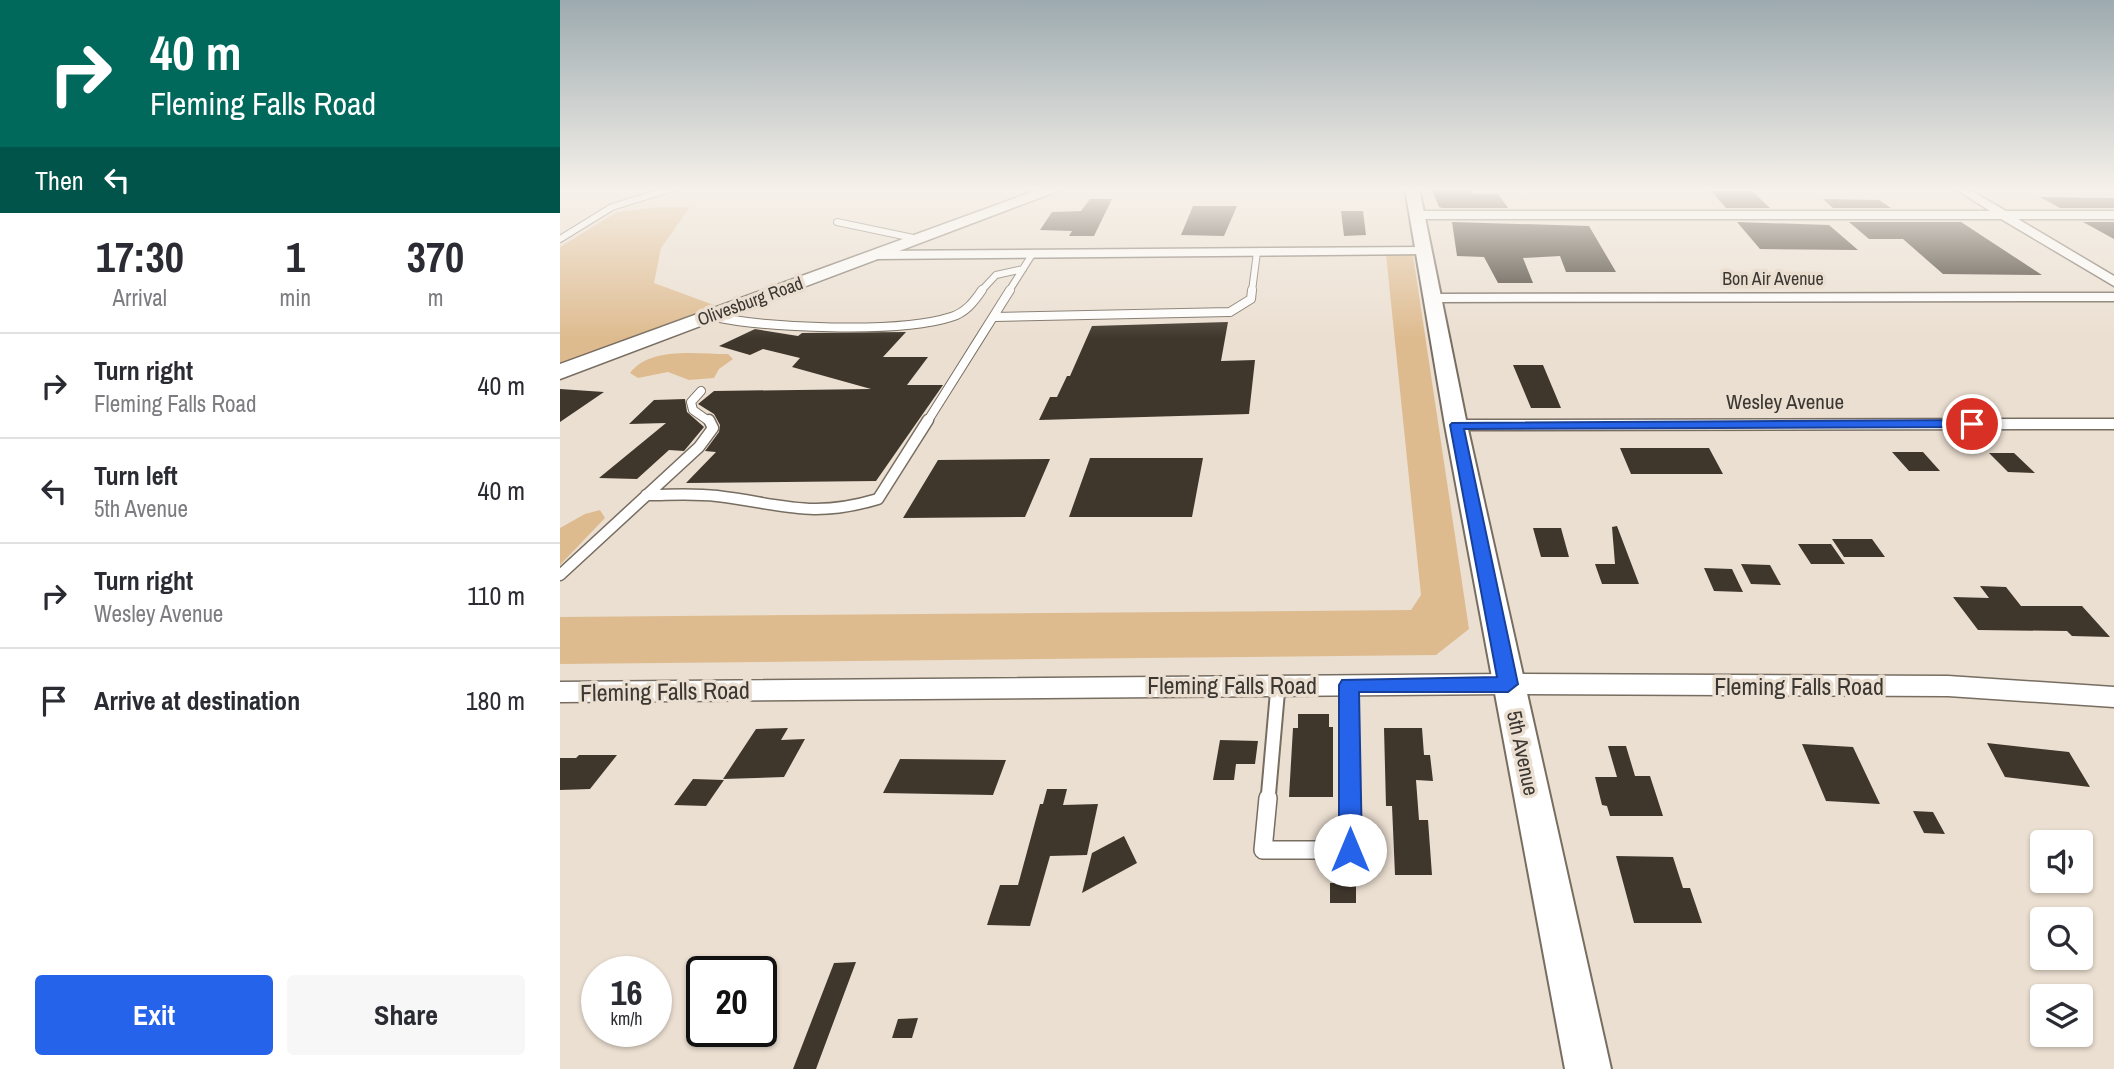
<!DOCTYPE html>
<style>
body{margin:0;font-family:"Archivo Narrow",sans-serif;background:#f7f7f7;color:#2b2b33;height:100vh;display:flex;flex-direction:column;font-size:26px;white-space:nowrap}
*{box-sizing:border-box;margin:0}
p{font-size:23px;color:#7c7c81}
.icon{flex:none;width:38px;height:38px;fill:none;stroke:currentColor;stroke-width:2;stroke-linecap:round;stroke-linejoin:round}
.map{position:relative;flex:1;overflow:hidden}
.sheet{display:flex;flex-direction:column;background:#fff;width:560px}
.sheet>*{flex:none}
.guide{background:#00695c;color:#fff;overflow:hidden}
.fabs{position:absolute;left:1470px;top:830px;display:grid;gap:14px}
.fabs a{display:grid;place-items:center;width:63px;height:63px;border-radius:7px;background:#fff;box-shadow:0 2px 5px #0004;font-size:35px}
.speed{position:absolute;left:21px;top:956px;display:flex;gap:14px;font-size:35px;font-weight:700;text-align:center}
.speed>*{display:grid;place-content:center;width:91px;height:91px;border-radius:50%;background:#fff;box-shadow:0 2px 5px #0004;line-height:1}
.speed small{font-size:18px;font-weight:400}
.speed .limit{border:4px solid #111;border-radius:10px;background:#fff;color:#111}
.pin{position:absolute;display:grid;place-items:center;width:60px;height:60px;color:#fff;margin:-30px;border:4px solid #fff;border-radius:50%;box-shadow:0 2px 7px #0007}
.me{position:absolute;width:77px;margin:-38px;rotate:0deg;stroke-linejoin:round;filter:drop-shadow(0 0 5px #0008)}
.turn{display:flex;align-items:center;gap:24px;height:147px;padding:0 35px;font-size:32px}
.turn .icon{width:91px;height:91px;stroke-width:2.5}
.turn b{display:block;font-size:49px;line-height:60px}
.then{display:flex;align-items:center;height:66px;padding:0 35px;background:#0003;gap:14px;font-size:26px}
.eta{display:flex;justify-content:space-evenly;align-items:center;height:119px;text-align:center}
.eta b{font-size:42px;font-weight:700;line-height:49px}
.primary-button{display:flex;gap:14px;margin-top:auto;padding:14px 35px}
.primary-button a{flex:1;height:80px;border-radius:7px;background:#2563eb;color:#fff;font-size:28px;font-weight:700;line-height:80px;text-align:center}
.primary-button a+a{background:#f7f7f7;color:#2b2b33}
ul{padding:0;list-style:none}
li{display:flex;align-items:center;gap:21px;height:105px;padding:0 35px;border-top:2px solid #e1e1e2}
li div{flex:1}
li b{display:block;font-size:26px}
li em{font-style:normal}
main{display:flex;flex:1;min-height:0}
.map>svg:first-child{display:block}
.green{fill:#debb8f}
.building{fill:#40372c}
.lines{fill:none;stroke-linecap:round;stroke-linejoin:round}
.service-far4-casing{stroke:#776d61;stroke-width:8}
.service-far3-casing{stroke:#776d61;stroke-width:10}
.service-far2-casing{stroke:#776d61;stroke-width:13}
.service-far1-casing{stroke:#776d61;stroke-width:17}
.service-casing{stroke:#776d61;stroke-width:20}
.minor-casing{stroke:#776d61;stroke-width:3}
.tertiary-casing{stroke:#776d61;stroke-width:4}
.secondary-casing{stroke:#776d61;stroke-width:3}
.service-far4{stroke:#fff;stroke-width:6}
.service-far3{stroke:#fff;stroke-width:8}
.service-far2{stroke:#fff;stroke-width:10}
.service-far1{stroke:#fff;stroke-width:13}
.service{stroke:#fff;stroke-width:17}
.minor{fill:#fff;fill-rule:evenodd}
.tertiary{fill:#fff;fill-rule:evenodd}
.secondary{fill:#fff;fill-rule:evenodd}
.route{fill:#2563eb;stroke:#184099;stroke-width:2}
.labels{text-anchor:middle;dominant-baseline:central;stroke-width:7;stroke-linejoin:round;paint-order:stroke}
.far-street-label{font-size:18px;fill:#3b3732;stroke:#ebdfd1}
.street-label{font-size:21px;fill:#3b3732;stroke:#ebdfd1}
.near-street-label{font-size:24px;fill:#3b3732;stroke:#ebdfd1}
</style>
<main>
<section class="sheet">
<div class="guide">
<div class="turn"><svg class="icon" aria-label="right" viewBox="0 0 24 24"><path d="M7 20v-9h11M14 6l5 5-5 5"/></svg><div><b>40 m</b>Fleming Falls Road</div></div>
<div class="then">Then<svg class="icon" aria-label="left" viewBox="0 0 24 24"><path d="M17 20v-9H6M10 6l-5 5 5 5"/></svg></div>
</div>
<div class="eta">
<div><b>17:30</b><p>Arrival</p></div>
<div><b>1</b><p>min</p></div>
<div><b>370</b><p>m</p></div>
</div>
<ul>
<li><svg class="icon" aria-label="right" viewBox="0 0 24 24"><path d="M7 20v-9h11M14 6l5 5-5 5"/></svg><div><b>Turn right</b><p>Fleming Falls Road</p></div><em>40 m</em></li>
<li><svg class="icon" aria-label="left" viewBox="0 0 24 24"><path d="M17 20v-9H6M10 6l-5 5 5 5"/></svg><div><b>Turn left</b><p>5th Avenue</p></div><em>40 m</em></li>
<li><svg class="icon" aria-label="right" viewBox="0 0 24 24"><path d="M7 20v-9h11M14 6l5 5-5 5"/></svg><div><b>Turn right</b><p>Wesley Avenue</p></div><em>110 m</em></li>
<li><svg class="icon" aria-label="arrive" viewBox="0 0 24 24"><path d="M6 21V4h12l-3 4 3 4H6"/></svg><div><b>Arrive at destination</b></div><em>180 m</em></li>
</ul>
<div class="primary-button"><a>Exit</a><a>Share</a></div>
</section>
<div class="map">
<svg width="1554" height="1069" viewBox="0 0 1554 1069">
<rect width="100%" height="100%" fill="#ebdfd1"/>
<!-- green -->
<path class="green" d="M 98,207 L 130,207 L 101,248 L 94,283 L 162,308 L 0,368 L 0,247 L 57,212 Z
M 847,253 L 853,255 L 909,629 L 876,655 L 0,664 L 0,617 L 851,610 L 861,595 L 826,254 Z
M 168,354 L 173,359 L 159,369 L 154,378 L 129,380 L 108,372 L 78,378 L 70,373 C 90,346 137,354 168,354 Z
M 40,510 L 45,518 L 0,565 L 0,528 L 25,514 Z"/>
<!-- building -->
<path class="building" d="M 871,188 L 911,188 L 913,194 L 938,194 L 948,208 L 882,208 L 879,207 Z
M 1151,191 L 1192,191 L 1210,208 L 1166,208 Z
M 1480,197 L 1554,198 L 1554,208 L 1500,208 Z
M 530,199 L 552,199 L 534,236 L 509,236 L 512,231 L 480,230 L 492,212 L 521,211 Z
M 1263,199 L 1319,200 L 1331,208 L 1273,208 Z
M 633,206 L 677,206 L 664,236 L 621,235 Z
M 781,211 L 803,211 L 806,235 L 784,236 Z
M 892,222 L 1029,226 L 1056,272 L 1006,272 L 1000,256 L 963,258 L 973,283 L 938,283 L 924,257 L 897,256 Z
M 1177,222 L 1269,225 L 1298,250 L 1200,249 Z
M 1289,222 L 1401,222 L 1482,275 L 1383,274 L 1343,239 L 1309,239 Z
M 1523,222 L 1554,222 L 1554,239 Z
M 668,322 L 661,361 L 695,360 L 689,414 L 479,420 L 490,397 L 497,397 L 507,376 L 510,376 L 532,326 Z
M 195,329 L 238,336 L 242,333 L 346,332 L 323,357 L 368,357 L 347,385 L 383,385 L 316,481 L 126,483 L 156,452 L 145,451 L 159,432 L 160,425 L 154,414 L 138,404 L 154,391 L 311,389 L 232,367 L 240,358 L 203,349 L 190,355 L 159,346 Z
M 953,365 L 983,365 L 1001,408 L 971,408 Z
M 0,389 L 44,392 L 0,422 Z
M 125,399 L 127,412 L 144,427 L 124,451 L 109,450 L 77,479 L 39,478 L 106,423 L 69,424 L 94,400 Z
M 1060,448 L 1149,448 L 1163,474 L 1071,474 Z
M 1332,452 L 1363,452 L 1380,471 L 1349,471 Z
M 1429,453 L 1454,453 L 1475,473 L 1448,472 Z
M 530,458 L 643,458 L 632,517 L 509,517 Z
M 490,459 L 465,517 L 343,518 L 378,460 Z
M 1057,526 L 1079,584 L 1042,584 L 1035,564 L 1055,564 L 1052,527 Z
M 973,528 L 1001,528 L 1009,557 L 981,557 Z
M 1272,539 L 1312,539 L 1325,557 L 1284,557 Z
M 1238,544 L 1271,544 L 1285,564 L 1251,564 Z
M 1181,564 L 1210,565 L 1221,585 L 1191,584 Z
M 1144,568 L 1172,569 L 1183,592 L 1154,591 Z
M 1420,586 L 1446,587 L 1461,606 L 1522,606 L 1550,637 L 1512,636 L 1507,631 L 1418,630 L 1393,597 L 1429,598 Z
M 738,714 L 769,714 L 769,727 L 773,727 L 773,797 L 729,797 L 733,728 L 738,728 Z
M 228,728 L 221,740 L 245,739 L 224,777 L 163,779 L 196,729 Z
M 824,728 L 862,728 L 864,755 L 870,755 L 873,781 L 856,780 L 859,820 L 868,820 L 872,875 L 835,875 L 832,806 L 826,806 Z
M 660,740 L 698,741 L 695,764 L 676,764 L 674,780 L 653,780 Z
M 1427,743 L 1509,752 L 1530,787 L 1445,777 Z
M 1242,744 L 1293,747 L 1320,804 L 1266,801 Z
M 1048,746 L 1066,746 L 1075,776 L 1090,776 L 1103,816 L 1050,816 L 1047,806 L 1042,805 L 1035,777 L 1057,777 Z
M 19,755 L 57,755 L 30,789 L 0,790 L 0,758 L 16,758 Z
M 340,759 L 446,760 L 433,795 L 323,793 Z
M 133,779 L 164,780 L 146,806 L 114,805 Z
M 487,789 L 507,789 L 503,805 L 538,804 L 527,855 L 490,856 L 470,926 L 427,925 L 440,885 L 458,885 L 480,804 L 483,804 Z
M 1353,811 L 1373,812 L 1385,834 L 1364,833 Z
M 564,836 L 577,863 L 522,893 L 532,853 Z
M 1056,856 L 1113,857 L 1123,888 L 1130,888 L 1142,923 L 1074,923 Z
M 770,883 L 796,883 L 796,903 L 770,903 Z
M 296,962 L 256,1069 L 233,1069 L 274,963 Z
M 358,1018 L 352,1038 L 332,1038 L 338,1019 Z"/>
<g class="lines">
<!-- service-far4 casing -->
<g class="service-far4-casing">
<path id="service-far4" d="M 277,222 L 358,239
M 0,239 L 52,207 L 113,188
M 421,291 L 436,275 L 463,269
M 449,291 L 473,253
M 692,291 L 697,252"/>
</g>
<!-- service-far3 casing -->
<g class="service-far3-casing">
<path id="service-far3" d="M 150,316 C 204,328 339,334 391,317 C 405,313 414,302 422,290
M 434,317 L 670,312 L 691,299 L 692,290
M 141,391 L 131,402 L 133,410 L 150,422
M 367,422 L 450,290"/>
</g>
<!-- service-far2 casing -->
<g class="service-far2-casing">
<path id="service-far2" d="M 86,495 C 110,495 133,493 157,496 C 222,504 251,519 318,499 L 368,420
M 0,575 L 139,447 L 153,428 L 149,420"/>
</g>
<!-- service-far1 casing -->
<g class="service-far1-casing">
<path id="service-far1" d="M 789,685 L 790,800
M 708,800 L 718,686"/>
</g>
<!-- service casing -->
<g class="service-casing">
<path id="service" d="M 708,798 L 703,850 L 791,850 L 790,798"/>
</g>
<!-- minor casing -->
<g class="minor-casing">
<path id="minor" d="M 1394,188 L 1407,188 L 1446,211 L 1554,211 L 1554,219 L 1458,219 L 1554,276 L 1554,286 L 1441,219 L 857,219 L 851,215 L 857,211 L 1430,211 Z
M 863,247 L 869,251 L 867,254 L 316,259 L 310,255 L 316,251 Z
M 1554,293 L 1554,301 L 873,302 L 866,298 L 873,294 Z
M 1554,419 L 1554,429 L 896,430 L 887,425 L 896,420 Z
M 949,674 L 1388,676 L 1554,687 L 1554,707 L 1388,696 L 949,694 L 0,702 L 0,682 Z"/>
</g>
<!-- tertiary casing -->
<g class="tertiary-casing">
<path id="tertiary" d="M 845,188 L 859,188 L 907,425 L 1051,1069 L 1005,1069 L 885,425 Z"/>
</g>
<!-- secondary casing -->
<g class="secondary-casing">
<path id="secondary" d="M 483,188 L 506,188 L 0,379 L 0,364 Z"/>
</g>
<!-- service-far4 -->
<use href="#service-far4" class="service-far4"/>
<!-- service-far3 -->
<use href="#service-far3" class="service-far3"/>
<!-- service-far2 -->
<use href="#service-far2" class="service-far2"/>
<!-- service-far1 -->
<use href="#service-far1" class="service-far1"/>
<!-- service -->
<use href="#service" class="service"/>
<!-- minor -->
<use href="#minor" class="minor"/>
<!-- tertiary -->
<use href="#tertiary" class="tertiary"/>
<!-- secondary -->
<use href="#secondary" class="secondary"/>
</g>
<!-- sky -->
<linearGradient id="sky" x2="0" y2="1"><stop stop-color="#9daaaf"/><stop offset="0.56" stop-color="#f6f1ea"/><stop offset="1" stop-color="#f6f1ea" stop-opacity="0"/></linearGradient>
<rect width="1554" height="338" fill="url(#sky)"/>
<!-- route -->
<path class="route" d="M 1412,420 L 1419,424 L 1417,427 L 904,429 L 958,684 L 948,692 L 799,692 L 802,850 L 799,858 L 790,861 L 782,858 L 779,850 L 779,685 L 782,680 L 937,677 L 890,425 L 892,423 Z"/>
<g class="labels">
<!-- far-street labels -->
<g class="far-street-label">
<text x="1213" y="278">Bon Air Avenue</text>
<text transform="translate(190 301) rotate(-20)">Olivesburg Road</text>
</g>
<!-- street labels -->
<g class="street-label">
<text x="1225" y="401">Wesley Avenue</text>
<text transform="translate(963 753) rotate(78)">5th Avenue</text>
</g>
<!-- near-street labels -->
<g class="near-street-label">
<text x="672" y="685">Fleming Falls Road</text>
<text x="1239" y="686">Fleming Falls Road</text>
<text transform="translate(105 691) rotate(-1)">Fleming Falls Road</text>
</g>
</g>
</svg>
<div class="fabs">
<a><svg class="icon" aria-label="sound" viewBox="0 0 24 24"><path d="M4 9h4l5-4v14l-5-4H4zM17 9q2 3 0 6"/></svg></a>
<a><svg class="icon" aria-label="search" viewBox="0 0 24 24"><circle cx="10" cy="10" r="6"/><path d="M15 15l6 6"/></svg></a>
<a><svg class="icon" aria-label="layers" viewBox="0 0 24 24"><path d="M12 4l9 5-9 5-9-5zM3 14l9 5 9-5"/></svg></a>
</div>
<div class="speed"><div>16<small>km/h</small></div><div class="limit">20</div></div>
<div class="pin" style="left:1412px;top:424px;background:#d93025"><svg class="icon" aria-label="arrive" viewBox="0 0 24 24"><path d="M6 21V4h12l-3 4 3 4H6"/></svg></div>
<svg class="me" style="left:790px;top:850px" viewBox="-20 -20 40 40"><circle r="19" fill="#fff"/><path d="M0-13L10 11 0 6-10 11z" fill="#2563eb"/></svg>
</div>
</main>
